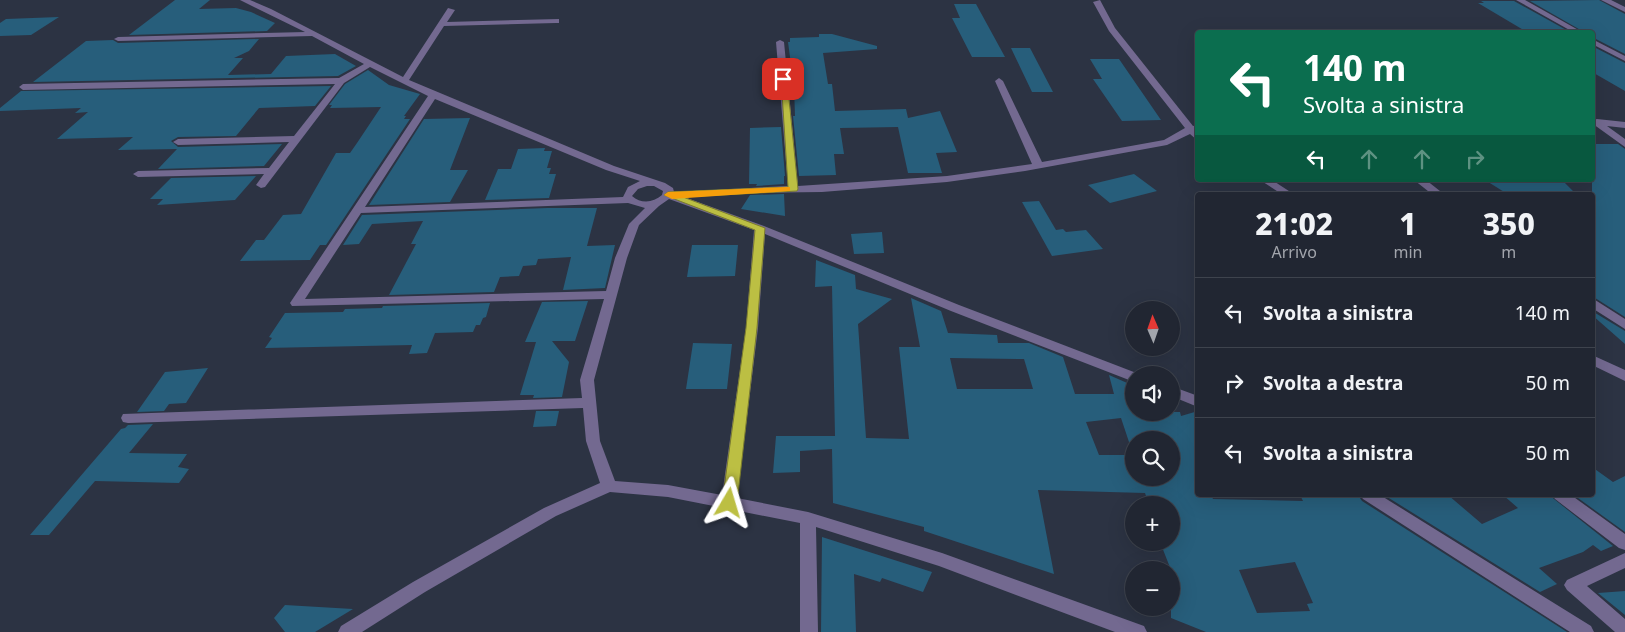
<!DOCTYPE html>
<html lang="it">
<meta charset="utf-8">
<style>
body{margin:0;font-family:"Noto Sans",sans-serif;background:#2d323e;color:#f1f3f6;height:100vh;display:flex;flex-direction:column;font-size:19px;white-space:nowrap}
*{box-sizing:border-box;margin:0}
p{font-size:16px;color:#a2a5ac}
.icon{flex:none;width:28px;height:28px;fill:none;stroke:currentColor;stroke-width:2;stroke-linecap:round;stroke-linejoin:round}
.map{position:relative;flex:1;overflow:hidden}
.sheet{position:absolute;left:1195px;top:192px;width:400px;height:305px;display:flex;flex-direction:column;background:#212632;border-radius:5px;box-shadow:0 5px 20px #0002,0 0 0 1px #3e434d}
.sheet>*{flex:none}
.guide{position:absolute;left:1195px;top:30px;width:400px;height:152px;border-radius:5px;box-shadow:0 5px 20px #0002,0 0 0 1px #3e434d;background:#0b6e4f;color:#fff;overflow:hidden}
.needle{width:32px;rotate:358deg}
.controls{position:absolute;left:1125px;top:301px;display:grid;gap:10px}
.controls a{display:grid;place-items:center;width:55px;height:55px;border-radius:50%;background:#212632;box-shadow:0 5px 20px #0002,0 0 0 1px #3e434d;font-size:25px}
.pin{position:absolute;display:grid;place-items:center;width:42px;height:42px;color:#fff;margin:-21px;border-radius:10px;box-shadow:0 2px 8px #0006}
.me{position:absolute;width:55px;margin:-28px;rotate:7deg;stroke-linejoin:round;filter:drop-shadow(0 0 4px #0008)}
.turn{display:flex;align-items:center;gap:18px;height:105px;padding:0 25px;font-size:22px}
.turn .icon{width:65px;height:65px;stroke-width:2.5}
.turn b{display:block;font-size:35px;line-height:42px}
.lanes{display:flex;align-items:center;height:48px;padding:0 25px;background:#0003;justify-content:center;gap:25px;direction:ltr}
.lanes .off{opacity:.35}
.eta{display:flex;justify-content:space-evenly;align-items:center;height:85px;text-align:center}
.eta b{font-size:30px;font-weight:800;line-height:35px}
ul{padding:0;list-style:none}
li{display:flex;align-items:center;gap:15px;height:70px;padding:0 25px;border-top:1px solid #3e434d}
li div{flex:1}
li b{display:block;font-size:19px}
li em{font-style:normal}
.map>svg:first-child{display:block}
.building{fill:#275e7b;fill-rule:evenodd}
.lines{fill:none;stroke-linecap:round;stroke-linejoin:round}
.minor{fill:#736990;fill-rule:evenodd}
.route{fill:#bcbf43;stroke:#7a7c2c}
.slow{fill:#f59e0b}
</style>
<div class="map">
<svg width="1625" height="632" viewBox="0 0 1625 632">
<rect width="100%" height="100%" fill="#2c3343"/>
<!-- building -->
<path class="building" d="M 175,0 L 210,0 L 199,9 L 236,8 L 251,12 L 275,23 L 267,31 L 129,35 Z
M 1599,0 L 1625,14 L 1625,54 L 1592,37 L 1592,32 L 1584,32 L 1530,1 Z
M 1481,1 L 1514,1 L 1570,32 L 1527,32 L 1478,3 L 1484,3 Z
M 954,4 L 976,4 L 1005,57 L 972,57 L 952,18 L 960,18 Z
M 59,17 L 31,35 L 0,36 L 0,23 L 6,19 Z
M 819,34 L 832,34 L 877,46 L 877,49 L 823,53 L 828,84 L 832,84 L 835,111 L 906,109 L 908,118 L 940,111 L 957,152 L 936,153 L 942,173 L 908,173 L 898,127 L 840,128 L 844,154 L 834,154 L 836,175 L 799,176 L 793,116 L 795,116 L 794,87 L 788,42 L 790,42 L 790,38 L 819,37 Z
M 259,39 L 249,51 L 234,58 L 243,58 L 228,75 L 271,74 L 286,56 L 335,54 L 356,66 L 338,76 L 33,82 L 86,41 L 113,40 L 118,43 Z
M 1592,46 L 1625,63 L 1625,91 L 1592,72 Z
M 1011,48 L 1030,48 L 1053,92 L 1032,92 Z
M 1090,59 L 1119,59 L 1161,120 L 1122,121 L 1093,79 L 1102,79 Z
M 368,70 L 389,85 L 420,94 L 404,116 L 406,116 L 404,119 L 410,119 L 326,245 L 320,245 L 310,260 L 240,261 L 256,240 L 264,240 L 283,215 L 301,214 L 336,153 L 350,153 L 357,143 L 381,107 L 330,108 L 332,105 L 329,105 L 345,84 Z
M 331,86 L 315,106 L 259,108 L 236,136 L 178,137 L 171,141 L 178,147 L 282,144 L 264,166 L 158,169 L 177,149 L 118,150 L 133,137 L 57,139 L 88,112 L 75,113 L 81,108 L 0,111 L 0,108 L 21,91 Z
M 470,118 L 450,170 L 468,170 L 450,202 L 369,205 L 424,119 Z
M 781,127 L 785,176 L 784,176 L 784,184 L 756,186 L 757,184 L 749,184 L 750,128 Z
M 1592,144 L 1618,144 L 1625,149 L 1625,317 L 1592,296 Z
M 545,148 L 544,151 L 552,151 L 547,168 L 551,168 L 549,174 L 556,174 L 549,198 L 485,200 L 498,169 L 511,169 L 518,149 Z
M 1134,174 L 1157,191 L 1110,203 L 1088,185 Z
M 256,176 L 235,200 L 157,205 L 163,199 L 150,199 L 171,178 Z
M 1485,180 L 1562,180 L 1577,195 L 1509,195 Z
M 784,194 L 785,216 L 741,209 L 750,195 Z
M 1039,201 L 1056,230 L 1063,229 L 1066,232 L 1086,230 L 1103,249 L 1052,256 L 1022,202 Z
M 547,208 L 597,208 L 587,246 L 615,245 L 605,288 L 563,290 L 571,257 L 538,259 L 536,265 L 523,266 L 519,276 L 500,277 L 494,292 L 389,295 L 416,244 L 411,244 L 423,221 L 372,224 L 359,244 L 343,245 L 362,215 Z
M 882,232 L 884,253 L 854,254 L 851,234 Z
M 692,245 L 738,245 L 735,276 L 687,277 Z
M 816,260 L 855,275 L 856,289 L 892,299 L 858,324 L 866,438 L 909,439 L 899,347 L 920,347 L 911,298 L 941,311 L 948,333 L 997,335 L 998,343 L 1029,343 L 1063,357 L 1075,394 L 1114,394 L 1109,375 L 1134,386 L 1134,412 L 1180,412 L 1181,416 L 1198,411 L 1198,495 L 1211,495 L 1213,499 L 1303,501 L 1300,495 L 1358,495 L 1362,501 L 1567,632 L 1206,632 L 1171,618 L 1171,570 L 1160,542 L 1171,542 L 1171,505 L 1149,505 L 1145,493 L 1038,490 L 1054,574 L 924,531 L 924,527 L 833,503 L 832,449 L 800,451 L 800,472 L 773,473 L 776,436 L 835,436 L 832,286 L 815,287 ZM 950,358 L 1024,359 L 1033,389 L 957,389 ZM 1121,418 L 1131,448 L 1134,447 L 1134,440 L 1171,440 L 1171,478 L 1134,478 L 1134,455 L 1099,455 L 1086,422 ZM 1295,562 L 1313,603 L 1307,604 L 1310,611 L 1257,613 L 1239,570 Z
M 588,301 L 575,341 L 552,341 L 569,362 L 562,397 L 533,398 L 534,395 L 520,395 L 536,342 L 525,342 L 542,302 Z
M 490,303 L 486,317 L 483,318 L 480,325 L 476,325 L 473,332 L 435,333 L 427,353 L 409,354 L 412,345 L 265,348 L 272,338 L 269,337 L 285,313 L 343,312 L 345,309 L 382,308 L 383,306 Z
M 1592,311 L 1625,331 L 1625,344 L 1592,315 Z
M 693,343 L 732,344 L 727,389 L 686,389 Z
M 208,368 L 186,403 L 169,404 L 164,411 L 137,412 L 165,372 Z
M 536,411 L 559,411 L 556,426 L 533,427 Z
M 153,424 L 129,453 L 187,454 L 178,467 L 189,469 L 179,483 L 95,481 L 49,535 L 30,535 L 121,429 L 125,428 L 128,425 Z
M 1592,467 L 1613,482 L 1625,476 L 1625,532 L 1578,498 L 1584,495 L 1592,495 Z
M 1384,495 L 1448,495 L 1482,524 L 1518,508 L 1503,495 L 1549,495 L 1613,546 L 1601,551 L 1593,545 L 1583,552 L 1539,568 L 1557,584 L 1540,592 Z
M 822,537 L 932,572 L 923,592 L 882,578 L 880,582 L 854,574 L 856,632 L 821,632 Z
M 1625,591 L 1625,615 L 1598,593 Z
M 285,605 L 353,609 L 315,632 L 285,632 L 274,618 Z"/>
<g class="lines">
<!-- minor -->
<path class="minor" d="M 240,0 L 250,0 L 271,9 L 403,77 L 448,8 L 455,10 L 447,22 L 559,19 L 559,23 L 556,23 L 444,26 L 409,80 L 614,166 L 665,183 L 673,188 L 674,192 L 788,186 L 776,42 L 780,40 L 784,42 L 798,186 L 947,176 L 1032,164 L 995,81 L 999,78 L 1003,81 L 1042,162 L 1164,140 L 1185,128 L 1109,31 L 1093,2 L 1100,0 L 1115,28 L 1193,126 L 1198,125 L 1198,141 L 1190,134 L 1167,145 L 1025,171 L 947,182 L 822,192 L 753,193 L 684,197 L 764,226 L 959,305 L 1139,374 L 1134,375 L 1134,382 L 1129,380 L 951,311 L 765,234 L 758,328 L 737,498 L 808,512 L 942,553 L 1144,626 L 1147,632 L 1115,632 L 939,566 L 816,527 L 818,632 L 800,632 L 800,523 L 668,497 L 610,492 L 556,516 L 425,592 L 362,632 L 338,632 L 341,626 L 413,582 L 544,508 L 600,483 L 586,441 L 583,408 L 128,423 L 123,422 L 121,418 L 123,414 L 582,398 L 580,380 L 604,299 L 292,306 L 290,303 L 428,96 L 370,67 L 344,83 L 265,187 L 261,188 L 256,185 L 264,174 L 138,177 L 133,174 L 138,171 L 269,168 L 289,142 L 178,145 L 173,142 L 178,139 L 294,136 L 335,84 L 23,90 L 19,87 L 23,84 L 339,78 L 364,64 L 312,36 L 118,41 L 114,39 L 118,37 L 305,32 ZM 435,99 L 606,170 L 640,181 L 628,187 L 623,197 L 365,207 ZM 647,186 L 654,186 L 663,191 L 662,195 C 653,203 641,204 632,196 L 638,189 ZM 669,199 L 754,230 L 746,328 L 722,495 L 668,485 L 615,481 L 600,441 L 594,380 L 627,258 L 639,225 L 659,206 ZM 628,203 L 645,208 L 629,224 L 615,258 L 606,291 L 305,299 L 361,213 Z
M 1516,0 L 1525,0 L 1582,32 L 1573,32 Z
M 1601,0 L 1611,0 L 1625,7 L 1625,12 Z
M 1592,39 L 1625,56 L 1625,61 L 1592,44 Z
M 1597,119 L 1625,122 L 1625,128 L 1607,126 L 1625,139 L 1625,147 L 1593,124 L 1593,120 Z
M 1260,180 L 1272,180 L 1295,195 L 1283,195 Z
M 1414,180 L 1426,180 L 1445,195 L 1433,195 Z
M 1592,298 L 1625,319 L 1625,329 L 1592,308 Z
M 1592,355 L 1625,370 L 1625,381 L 1592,365 Z
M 1171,386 L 1198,396 L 1198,407 L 1171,396 Z
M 1360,495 L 1380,495 L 1591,626 L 1594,632 L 1570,632 L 1363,499 Z
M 1552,495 L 1571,495 L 1625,534 L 1625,550 L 1619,548 L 1555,499 Z
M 1625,553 L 1625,568 L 1587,586 L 1625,619 L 1625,632 L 1615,632 L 1567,590 L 1564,585 L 1567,580 Z"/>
</g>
<!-- route -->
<path class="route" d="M 781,77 L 787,79 L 798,189 L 797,191 L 683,197 L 765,228 L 757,328 L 737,503 L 734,507 L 729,509 L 724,507 L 722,503 L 746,328 L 755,230 L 664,195 L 668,192 L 788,187 Z"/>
<!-- slow -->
<path class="slow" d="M 786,187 L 790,187 L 790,191 L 672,199 L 664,195 L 668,192 Z"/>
</svg>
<div class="controls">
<a><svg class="needle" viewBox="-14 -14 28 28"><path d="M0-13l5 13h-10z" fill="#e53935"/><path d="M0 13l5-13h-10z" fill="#a2a5ac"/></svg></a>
<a><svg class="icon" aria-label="sound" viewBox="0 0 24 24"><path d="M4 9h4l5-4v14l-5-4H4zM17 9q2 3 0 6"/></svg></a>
<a><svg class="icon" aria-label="search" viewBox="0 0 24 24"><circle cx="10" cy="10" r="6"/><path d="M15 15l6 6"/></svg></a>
<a>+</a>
<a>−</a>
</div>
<div class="pin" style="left:783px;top:79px;background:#d93025"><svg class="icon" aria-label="arrive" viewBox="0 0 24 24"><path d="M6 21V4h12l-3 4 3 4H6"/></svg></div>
<svg class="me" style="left:729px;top:503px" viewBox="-20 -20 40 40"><path d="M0-17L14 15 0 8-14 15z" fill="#bcbf43" stroke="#fff" stroke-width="4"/></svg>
<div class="guide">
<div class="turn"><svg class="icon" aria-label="left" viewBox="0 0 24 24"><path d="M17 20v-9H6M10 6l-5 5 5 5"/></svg><div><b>140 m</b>Svolta a sinistra</div></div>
<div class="lanes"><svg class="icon" aria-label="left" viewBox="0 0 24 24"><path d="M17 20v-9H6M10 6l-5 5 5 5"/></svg><svg class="icon off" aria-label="ahead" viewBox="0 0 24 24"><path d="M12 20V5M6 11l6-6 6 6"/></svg><svg class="icon off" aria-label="ahead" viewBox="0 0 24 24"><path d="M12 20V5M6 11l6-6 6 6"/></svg><svg class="icon off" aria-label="right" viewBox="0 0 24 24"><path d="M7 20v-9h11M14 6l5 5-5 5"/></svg></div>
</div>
<section class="sheet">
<div class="eta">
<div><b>21:02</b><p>Arrivo</p></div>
<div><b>1</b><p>min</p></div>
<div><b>350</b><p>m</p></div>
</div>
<ul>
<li><svg class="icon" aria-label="left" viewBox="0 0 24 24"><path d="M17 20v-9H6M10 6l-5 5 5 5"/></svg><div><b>Svolta a sinistra</b></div><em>140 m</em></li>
<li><svg class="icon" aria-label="right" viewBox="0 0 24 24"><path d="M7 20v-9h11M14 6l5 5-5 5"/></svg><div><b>Svolta a destra</b></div><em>50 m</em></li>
<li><svg class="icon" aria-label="left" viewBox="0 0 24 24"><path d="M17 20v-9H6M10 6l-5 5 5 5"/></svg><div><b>Svolta a sinistra</b></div><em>50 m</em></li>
</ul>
</section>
</div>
